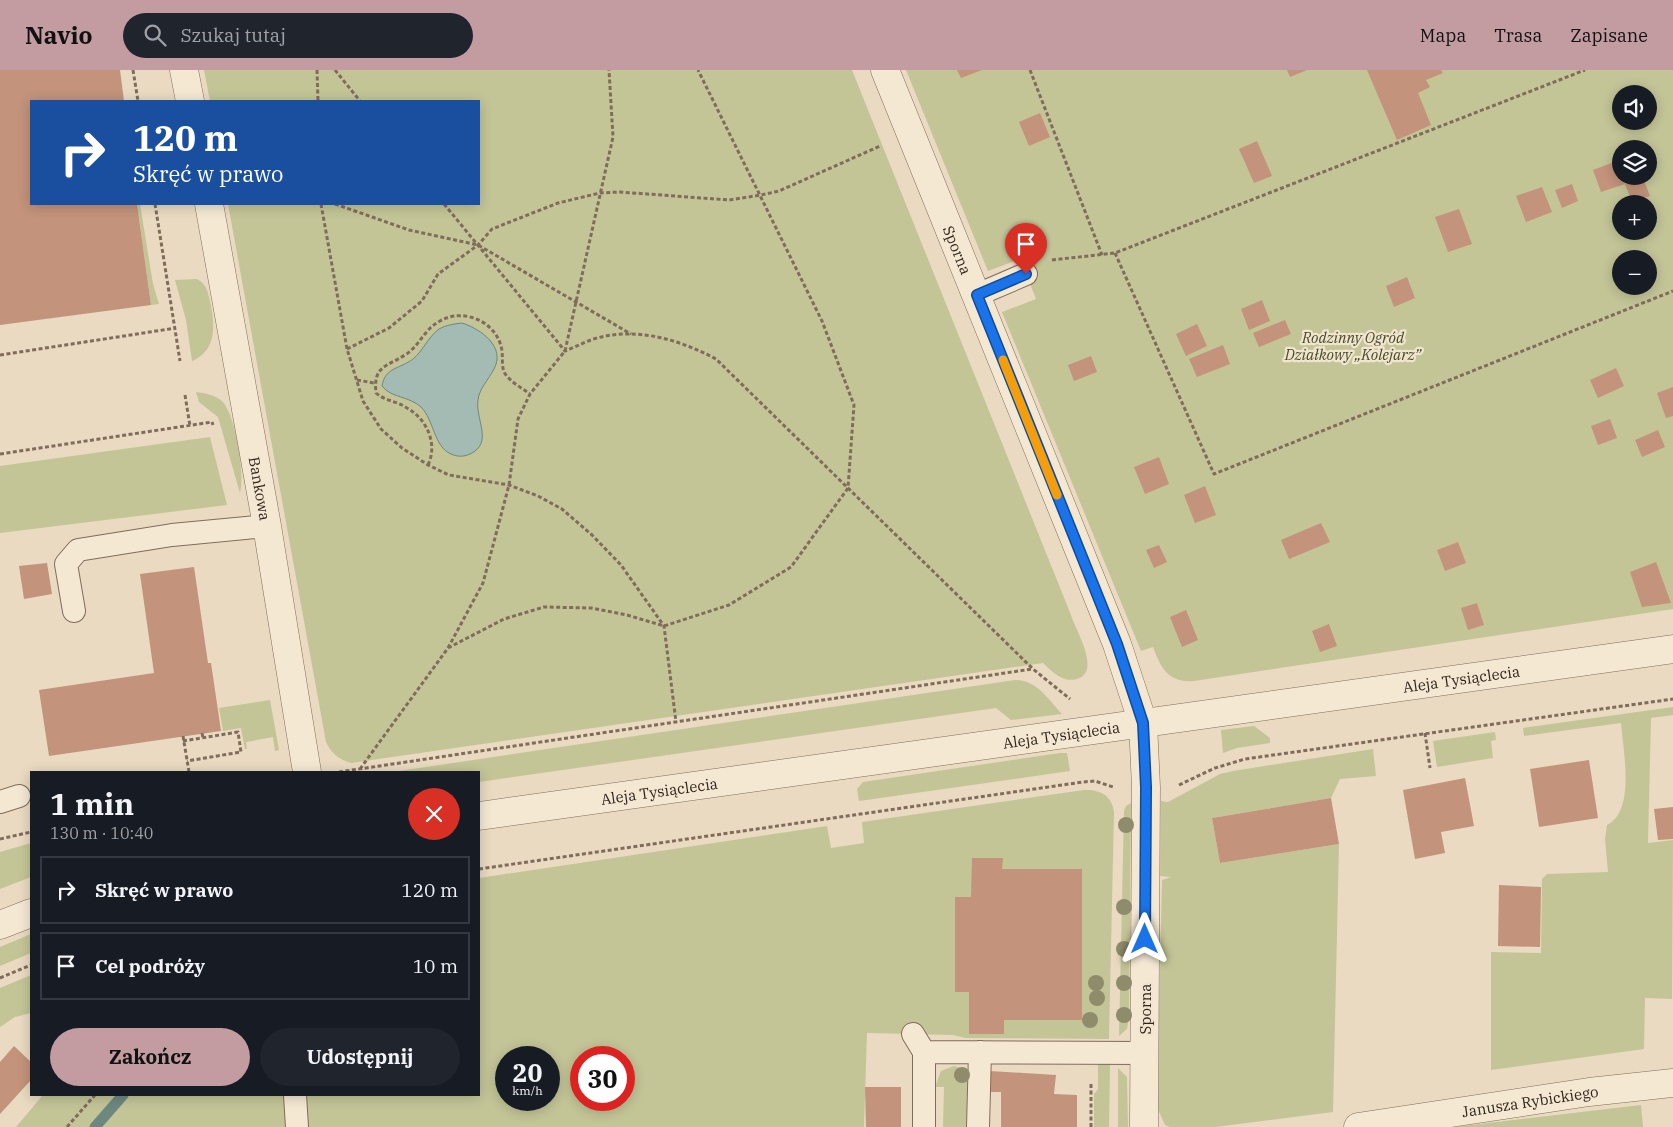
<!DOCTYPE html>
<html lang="pl">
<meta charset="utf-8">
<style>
body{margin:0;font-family:"IBM Plex Serif",serif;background:#20242c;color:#f1f3f6;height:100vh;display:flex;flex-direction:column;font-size:19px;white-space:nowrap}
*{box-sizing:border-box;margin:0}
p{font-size:16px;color:#9ea1a6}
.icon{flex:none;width:28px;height:28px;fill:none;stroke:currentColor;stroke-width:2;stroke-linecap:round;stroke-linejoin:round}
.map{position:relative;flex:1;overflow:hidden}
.drawer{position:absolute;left:30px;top:701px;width:450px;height:325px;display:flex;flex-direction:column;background:#171b24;border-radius:0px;box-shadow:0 2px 12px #0003}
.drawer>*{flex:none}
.hud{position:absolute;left:30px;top:30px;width:450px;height:105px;border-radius:0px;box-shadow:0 2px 12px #0003;background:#1a4fa0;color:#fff;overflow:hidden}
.buttons{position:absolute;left:1612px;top:15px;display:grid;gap:10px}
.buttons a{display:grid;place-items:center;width:45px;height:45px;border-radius:50%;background:#171b24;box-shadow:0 2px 12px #0003;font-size:25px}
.speed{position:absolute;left:495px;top:976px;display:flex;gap:10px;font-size:25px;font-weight:700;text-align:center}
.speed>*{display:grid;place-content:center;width:65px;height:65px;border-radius:50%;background:#171b24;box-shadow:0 2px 12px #0003;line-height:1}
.speed small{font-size:12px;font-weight:400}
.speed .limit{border:8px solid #d22;background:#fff;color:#111}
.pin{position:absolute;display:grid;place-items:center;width:42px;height:42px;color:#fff;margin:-51px -21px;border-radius:50% 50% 50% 0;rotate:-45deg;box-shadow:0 0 5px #0007}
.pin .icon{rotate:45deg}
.me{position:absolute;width:55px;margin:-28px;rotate:0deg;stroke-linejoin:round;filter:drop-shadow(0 0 4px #0008)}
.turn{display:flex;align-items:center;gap:18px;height:105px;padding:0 20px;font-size:22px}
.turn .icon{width:65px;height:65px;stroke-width:2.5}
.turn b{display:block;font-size:35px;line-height:42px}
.round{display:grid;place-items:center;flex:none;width:52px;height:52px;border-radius:26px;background:#20242c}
.summary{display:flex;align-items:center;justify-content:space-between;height:85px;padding:0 20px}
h1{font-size:30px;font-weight:700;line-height:38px}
.button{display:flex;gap:10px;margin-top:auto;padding:10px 20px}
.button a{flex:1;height:58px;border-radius:30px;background:#c29ca0;color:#111;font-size:20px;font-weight:700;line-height:58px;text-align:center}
.button a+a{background:#20242c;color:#f1f3f6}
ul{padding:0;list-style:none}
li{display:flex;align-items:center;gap:15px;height:68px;margin:0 10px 8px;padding:0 10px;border:2px solid #363941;border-radius:0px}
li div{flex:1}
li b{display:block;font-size:19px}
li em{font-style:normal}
header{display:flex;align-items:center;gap:30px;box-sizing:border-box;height:70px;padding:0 25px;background:#c29ca0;color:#111}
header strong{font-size:24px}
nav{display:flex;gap:28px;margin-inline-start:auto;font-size:18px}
.search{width:350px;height:45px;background:#20242c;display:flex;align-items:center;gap:12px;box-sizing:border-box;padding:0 18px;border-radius:28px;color:#9ea1a6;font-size:19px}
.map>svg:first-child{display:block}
.green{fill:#c3c597;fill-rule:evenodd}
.water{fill:#a3bbb3;stroke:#6c887f}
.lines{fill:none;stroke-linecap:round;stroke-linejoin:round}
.stream{stroke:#6c887f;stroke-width:11}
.building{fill:#c3937b}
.lane-casing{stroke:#806c5b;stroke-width:24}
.street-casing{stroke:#806c5b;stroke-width:29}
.path{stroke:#806c5b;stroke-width:3;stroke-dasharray:4 2.5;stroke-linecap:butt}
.lane{stroke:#f4e8d3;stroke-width:22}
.street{stroke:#f4e8d3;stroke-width:28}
.tree{fill:#8f8c6c}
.route-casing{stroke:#114b97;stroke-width:12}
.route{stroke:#1a73e8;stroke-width:9}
.slow{stroke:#f59e0b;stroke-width:9}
.labels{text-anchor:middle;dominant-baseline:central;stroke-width:4.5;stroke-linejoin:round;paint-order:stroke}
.street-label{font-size:15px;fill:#31261d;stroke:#f1e5d0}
.park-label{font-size:15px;font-style:italic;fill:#454c26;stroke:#f1e5d0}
</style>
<header>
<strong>Navio</strong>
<div class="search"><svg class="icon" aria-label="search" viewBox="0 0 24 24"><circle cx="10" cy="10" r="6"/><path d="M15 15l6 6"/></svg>Szukaj tutaj</div>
<nav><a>Mapa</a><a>Trasa</a><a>Zapisane</a></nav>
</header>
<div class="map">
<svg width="1673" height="1057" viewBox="0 0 1673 1057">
<rect width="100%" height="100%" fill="#e9dac1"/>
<!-- green -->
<path class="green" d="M 204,0 L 852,0 L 1071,545 C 1075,559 1102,602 1077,609 C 1062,613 1053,602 1043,593 L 351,693 C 338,689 332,684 326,672 L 228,134 L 479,134 L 479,31 L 210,31 Z
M 906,0 L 1673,0 L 1673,539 L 1194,611 C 1168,613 1161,598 1153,577 L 1141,581 L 1002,242 L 1036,229 L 1020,189 L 988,201 ZM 1621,24 L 1649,24 L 1649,51 L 1621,51 ZM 1621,79 L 1649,79 L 1649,106 L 1621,106 ZM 1621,134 L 1649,134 L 1649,161 L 1621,161 ZM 1621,189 L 1649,189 L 1649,216 L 1621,216 Z
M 137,134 L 140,134 L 153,214 L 159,234 L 151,235 Z
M 197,209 C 208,215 208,223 211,236 C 215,257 216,281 192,291 L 186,250 L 175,210 Z
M 196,322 C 205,323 215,325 222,331 C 236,346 245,403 240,423 L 218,347 L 199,332 Z
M 210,367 L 227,435 L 0,463 L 0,396 Z
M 1015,610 C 1037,610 1048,629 1062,644 L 1011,650 L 996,638 L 479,712 L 479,702 L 392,702 Z
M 270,630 L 279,680 L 275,681 L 273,667 L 246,672 L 247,679 L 245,679 L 241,658 L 223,661 L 219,638 Z
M 1673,637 L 1673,645 L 1651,648 L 1648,773 L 1673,770 L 1672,929 L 1645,928 L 1644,979 L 1491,1000 L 1491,882 L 1541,883 L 1542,809 L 1547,804 L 1608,802 L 1605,769 L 1607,755 C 1636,741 1623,680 1621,653 L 1524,666 L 1523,658 Z
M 1254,656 L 1270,668 L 1270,673 L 1237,678 L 1223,683 L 1221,660 Z
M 1495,662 L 1496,670 L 1491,671 L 1493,688 L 1437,697 L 1433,671 Z
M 1373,679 L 1376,706 L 1340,709 L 1331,728 L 1212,748 L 1220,793 L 1339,774 L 1333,1042 L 1215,1057 L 1170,1057 L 1165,1055 L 1157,1037 L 1162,810 L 1171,807 L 1160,806 L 1161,731 L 1168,732 L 1220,704 L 1233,701 Z
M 1060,683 L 1067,683 L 1070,701 L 859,731 L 857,719 L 863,712 Z
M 1084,720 C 1099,719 1112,725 1114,742 L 1109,969 L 965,968 L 953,965 L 867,963 L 864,1057 L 16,1057 L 43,1025 L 479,1025 L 479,808 L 827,756 L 831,778 L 864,773 L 862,752 ZM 506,988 L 549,988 L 549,1030 L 506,1030 ZM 581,988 L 624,988 L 624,1030 L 581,1030 Z
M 1131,733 L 1129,947 L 1127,959 L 1119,966 L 1124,741 L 1126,736 Z
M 31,773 L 31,807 L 0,819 L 0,782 Z
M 31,864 L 31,883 L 0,896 L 0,877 Z
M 31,905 L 31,943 L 15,947 L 0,957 L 0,918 Z
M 1098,993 L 1110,994 L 1109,1057 L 1094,1057 L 1094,1024 L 1098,1019 Z
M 954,996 C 979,1001 971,1037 971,1057 L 943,1057 L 944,1017 L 935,1017 L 941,1001 Z
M 1118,998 L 1127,1007 L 1128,1057 L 1118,1057 Z
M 1641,1035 L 1643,1057 L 1454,1057 Z"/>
<!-- water -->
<path class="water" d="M 462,253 C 481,259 506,277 494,299 C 489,309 479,319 478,330 C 475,349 494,373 470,384 C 463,387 458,387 451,384 C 434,377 434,350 421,337 C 409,326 391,328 382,316 C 385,297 400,299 413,289 C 423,281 428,267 439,259 C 446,255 454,254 462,253 Z"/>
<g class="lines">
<!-- stream -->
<path class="stream" d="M 95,1057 L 123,1025"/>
</g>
<!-- building -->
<path class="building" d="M 0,0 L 120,0 L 124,31 L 31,31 L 31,134 L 137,134 L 151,235 L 0,255 Z
M 957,0 L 982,0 L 961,8 Z
M 1287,0 L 1307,0 L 1290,7 Z
M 1367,0 L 1441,0 L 1443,3 L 1426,10 L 1430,17 L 1418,23 L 1431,55 L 1397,70 Z
M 1040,43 L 1050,67 L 1029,76 L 1019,52 Z
M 1257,71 L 1272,106 L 1254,113 L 1239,79 Z
M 1617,91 L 1625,114 L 1601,122 L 1593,100 Z
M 1643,108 L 1650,126 L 1632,132 L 1625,114 Z
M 1572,114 L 1578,131 L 1562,138 L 1555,120 Z
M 1542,117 L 1552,142 L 1526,152 L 1516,126 Z
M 1459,139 L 1472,174 L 1448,182 L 1435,147 Z
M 1407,207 L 1415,228 L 1394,237 L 1386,216 Z
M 1262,230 L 1270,251 L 1249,260 L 1241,239 Z
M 1285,250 L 1291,264 L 1259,277 L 1253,263 Z
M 1197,254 L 1207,276 L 1186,286 L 1176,264 Z
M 1223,275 L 1230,294 L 1197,307 L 1189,289 Z
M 1091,286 L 1097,302 L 1074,311 L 1068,295 Z
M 1616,298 L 1624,316 L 1598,328 L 1590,310 Z
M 1673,317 L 1673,346 L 1666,348 L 1657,323 Z
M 1610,349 L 1617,368 L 1598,375 L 1591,356 Z
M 1658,360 L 1665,377 L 1642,387 L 1635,370 Z
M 1159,387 L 1169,414 L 1145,424 L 1134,397 Z
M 1205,416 L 1216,445 L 1195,453 L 1184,425 Z
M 1321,453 L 1330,472 L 1289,489 L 1281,470 Z
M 1458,472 L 1466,493 L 1445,501 L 1437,480 Z
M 1159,475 L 1167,492 L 1154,498 L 1146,480 Z
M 1656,492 L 1671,533 L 1642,537 L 1630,502 Z
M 47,493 L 52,524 L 24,529 L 19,496 Z
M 194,497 L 208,593 L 211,593 L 221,661 L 49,686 L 39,620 L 154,603 L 140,504 Z
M 1477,533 L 1484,555 L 1468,560 L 1461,538 Z
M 1186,540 L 1198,570 L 1182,577 L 1170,547 Z
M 1329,554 L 1337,576 L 1320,582 L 1312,561 Z
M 1589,690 L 1598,748 L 1539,757 L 1530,699 Z
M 1465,708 L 1474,756 L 1441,762 L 1445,783 L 1415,789 L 1403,720 Z
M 1331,728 L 1339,774 L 1220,793 L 1212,748 Z
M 1673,737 L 1673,769 L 1658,770 L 1654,739 Z
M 972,788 L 1003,788 L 1002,799 L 1082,799 L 1082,950 L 1004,950 L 1004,964 L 969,964 L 969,922 L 955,922 L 955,827 L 971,827 Z
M 1499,815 L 1541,817 L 1540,877 L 1498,876 Z
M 14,976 L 31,992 L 31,1010 L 0,1044 L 0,992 Z
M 990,1001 L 1056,1005 L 1054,1024 L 1077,1025 L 1077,1057 L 1001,1057 L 1001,1022 L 989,1022 Z
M 865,1017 L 901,1017 L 901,1057 L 866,1057 Z"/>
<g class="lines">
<!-- lane casing -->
<g class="lane-casing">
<path id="lane" d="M 977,225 L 1026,204
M 74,541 L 66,494 L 78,480 L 172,465 L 267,456
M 0,732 L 19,726
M 913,964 L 924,982
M 295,1025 L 297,1057
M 924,1057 L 924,982 L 1145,983
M 978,1057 L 980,982"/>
</g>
<!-- street casing -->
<g class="street-casing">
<g id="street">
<path d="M 184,0 L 190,31"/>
<path id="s1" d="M 885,0 L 1117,574 L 1143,653 L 1146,717 L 1144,1057"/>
<path id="s2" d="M 209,134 L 267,456 L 307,702"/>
<path id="s3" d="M 479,746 L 1673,579"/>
<path d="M 0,855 L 31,843"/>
<path id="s4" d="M 1358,1057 L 1589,1022 L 1673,1013"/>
</g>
</g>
<!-- path -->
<path class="path" d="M 133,0 L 138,31
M 317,0 L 318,31
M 335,0 L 360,31
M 1030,0 L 1102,185
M 155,134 L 180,291
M 321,134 L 347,279 L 363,331 L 381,359 L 402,378 L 428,395 L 449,405 L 509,415 L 538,426 L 562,439 L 592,465 L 621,495 L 664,556 L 676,652
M 335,134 L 409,160 L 478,175 L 631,264
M 444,134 L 565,281 C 576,277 586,271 597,268 C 638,257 680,270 716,289 L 1033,599 L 1070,629
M 1115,183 L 1214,404 L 1673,221
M 1052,190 L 1115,183 L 1585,0
M 347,279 L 389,258 L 422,231 L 438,204 L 478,175 L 492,159 L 558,133 L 600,123 L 620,122 L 729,130 L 761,125 L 779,121 L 880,76
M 0,285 L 176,258
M 357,310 L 374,313
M 185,325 L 190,356
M 0,384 L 212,352 L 213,355
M 428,395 C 438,374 427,349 407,338 C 397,331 385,331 376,323 C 373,296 386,297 405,285 C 419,277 424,259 440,251 C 462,238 494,250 501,276 C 504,285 500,298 506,305 C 512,313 522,318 530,324
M 448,578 L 504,549 L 544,537 L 591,538 L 627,545 L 664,556 L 729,535 L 791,497 L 848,418 L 854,335 L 822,251 L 698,0
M 202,663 L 203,668
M 1425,663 L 1430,698
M 183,666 L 189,702
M 183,671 L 238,662 L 241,682 L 187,691
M 360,699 L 448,578 L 483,513 L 509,415 L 518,349 L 530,324 L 565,281 L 613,67 L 609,0
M 339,702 L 1032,599
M 1179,715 L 1215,698 L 1245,689 L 1673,629
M 0,769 L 31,762
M 479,799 L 1083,712 L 1095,711 L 1113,717
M 0,908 L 31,895
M 67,1057 L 95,1025
M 1091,1057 L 1091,1013"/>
<!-- lane -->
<use href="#lane" class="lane"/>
<!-- street -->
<use href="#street" class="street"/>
</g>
<!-- trees -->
<g class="tree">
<circle cx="1126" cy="755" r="8"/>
<circle cx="1124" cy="837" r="8"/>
<circle cx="1124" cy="879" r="8"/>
<circle cx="1096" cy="913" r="8"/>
<circle cx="1124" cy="913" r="8"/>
<circle cx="1097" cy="928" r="8"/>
<circle cx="1124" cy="945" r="8"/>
<circle cx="1090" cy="950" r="8"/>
<circle cx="962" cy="1005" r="8"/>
</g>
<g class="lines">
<!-- route casing -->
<g class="route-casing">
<path id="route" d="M 1026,204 L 977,225 L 1117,574 L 1143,653 L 1146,717 L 1145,869"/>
</g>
<!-- route -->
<use href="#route" class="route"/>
<!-- slow -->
<path class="slow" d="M 1003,290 L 1057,425"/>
</g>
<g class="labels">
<!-- street labels -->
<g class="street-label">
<text stroke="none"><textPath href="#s1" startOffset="194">Sporna</textPath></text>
<text stroke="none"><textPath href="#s2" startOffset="289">Bankowa</textPath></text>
<text stroke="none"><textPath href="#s3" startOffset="992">Aleja Tysiąclecia</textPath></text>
<text stroke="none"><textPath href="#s3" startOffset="588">Aleja Tysiąclecia</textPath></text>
<text stroke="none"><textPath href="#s3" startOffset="182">Aleja Tysiąclecia</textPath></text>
<text transform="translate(1145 939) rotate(-90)">Sporna</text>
<text stroke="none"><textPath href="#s4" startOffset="174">Janusza Rybickiego</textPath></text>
</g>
<!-- park labels -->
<g class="park-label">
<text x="1353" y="267">Rodzinny Ogród<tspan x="1353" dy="17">Działkowy „Kolejarz”</tspan></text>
</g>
</g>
</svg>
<div class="buttons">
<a><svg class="icon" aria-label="sound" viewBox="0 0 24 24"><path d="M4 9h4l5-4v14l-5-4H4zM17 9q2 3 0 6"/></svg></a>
<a><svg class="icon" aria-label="layers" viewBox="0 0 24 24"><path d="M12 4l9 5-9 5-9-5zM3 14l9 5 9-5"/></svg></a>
<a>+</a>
<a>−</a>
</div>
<div class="speed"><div>20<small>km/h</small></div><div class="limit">30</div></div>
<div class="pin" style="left:1026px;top:204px;background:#d93025"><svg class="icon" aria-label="arrive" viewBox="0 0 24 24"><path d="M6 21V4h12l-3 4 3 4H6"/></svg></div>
<svg class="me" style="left:1145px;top:869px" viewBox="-20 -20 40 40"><path d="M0-17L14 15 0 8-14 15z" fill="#1a73e8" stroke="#fff" stroke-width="4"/></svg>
<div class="hud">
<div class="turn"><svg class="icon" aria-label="right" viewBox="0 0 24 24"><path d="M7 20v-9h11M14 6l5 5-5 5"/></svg><div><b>120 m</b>Skręć w prawo</div></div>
</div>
<section class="drawer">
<div class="summary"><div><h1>1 min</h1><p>130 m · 10:40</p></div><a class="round" style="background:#d93025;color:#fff"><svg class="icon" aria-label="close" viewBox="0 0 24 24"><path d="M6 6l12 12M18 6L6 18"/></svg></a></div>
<ul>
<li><svg class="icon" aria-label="right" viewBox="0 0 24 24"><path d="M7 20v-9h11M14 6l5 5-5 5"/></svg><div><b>Skręć w prawo</b></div><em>120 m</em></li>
<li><svg class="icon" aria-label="arrive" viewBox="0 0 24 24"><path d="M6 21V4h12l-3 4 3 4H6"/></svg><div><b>Cel podróży</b></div><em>10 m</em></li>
</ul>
<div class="button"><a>Zakończ</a><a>Udostępnij</a></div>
</section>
</div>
